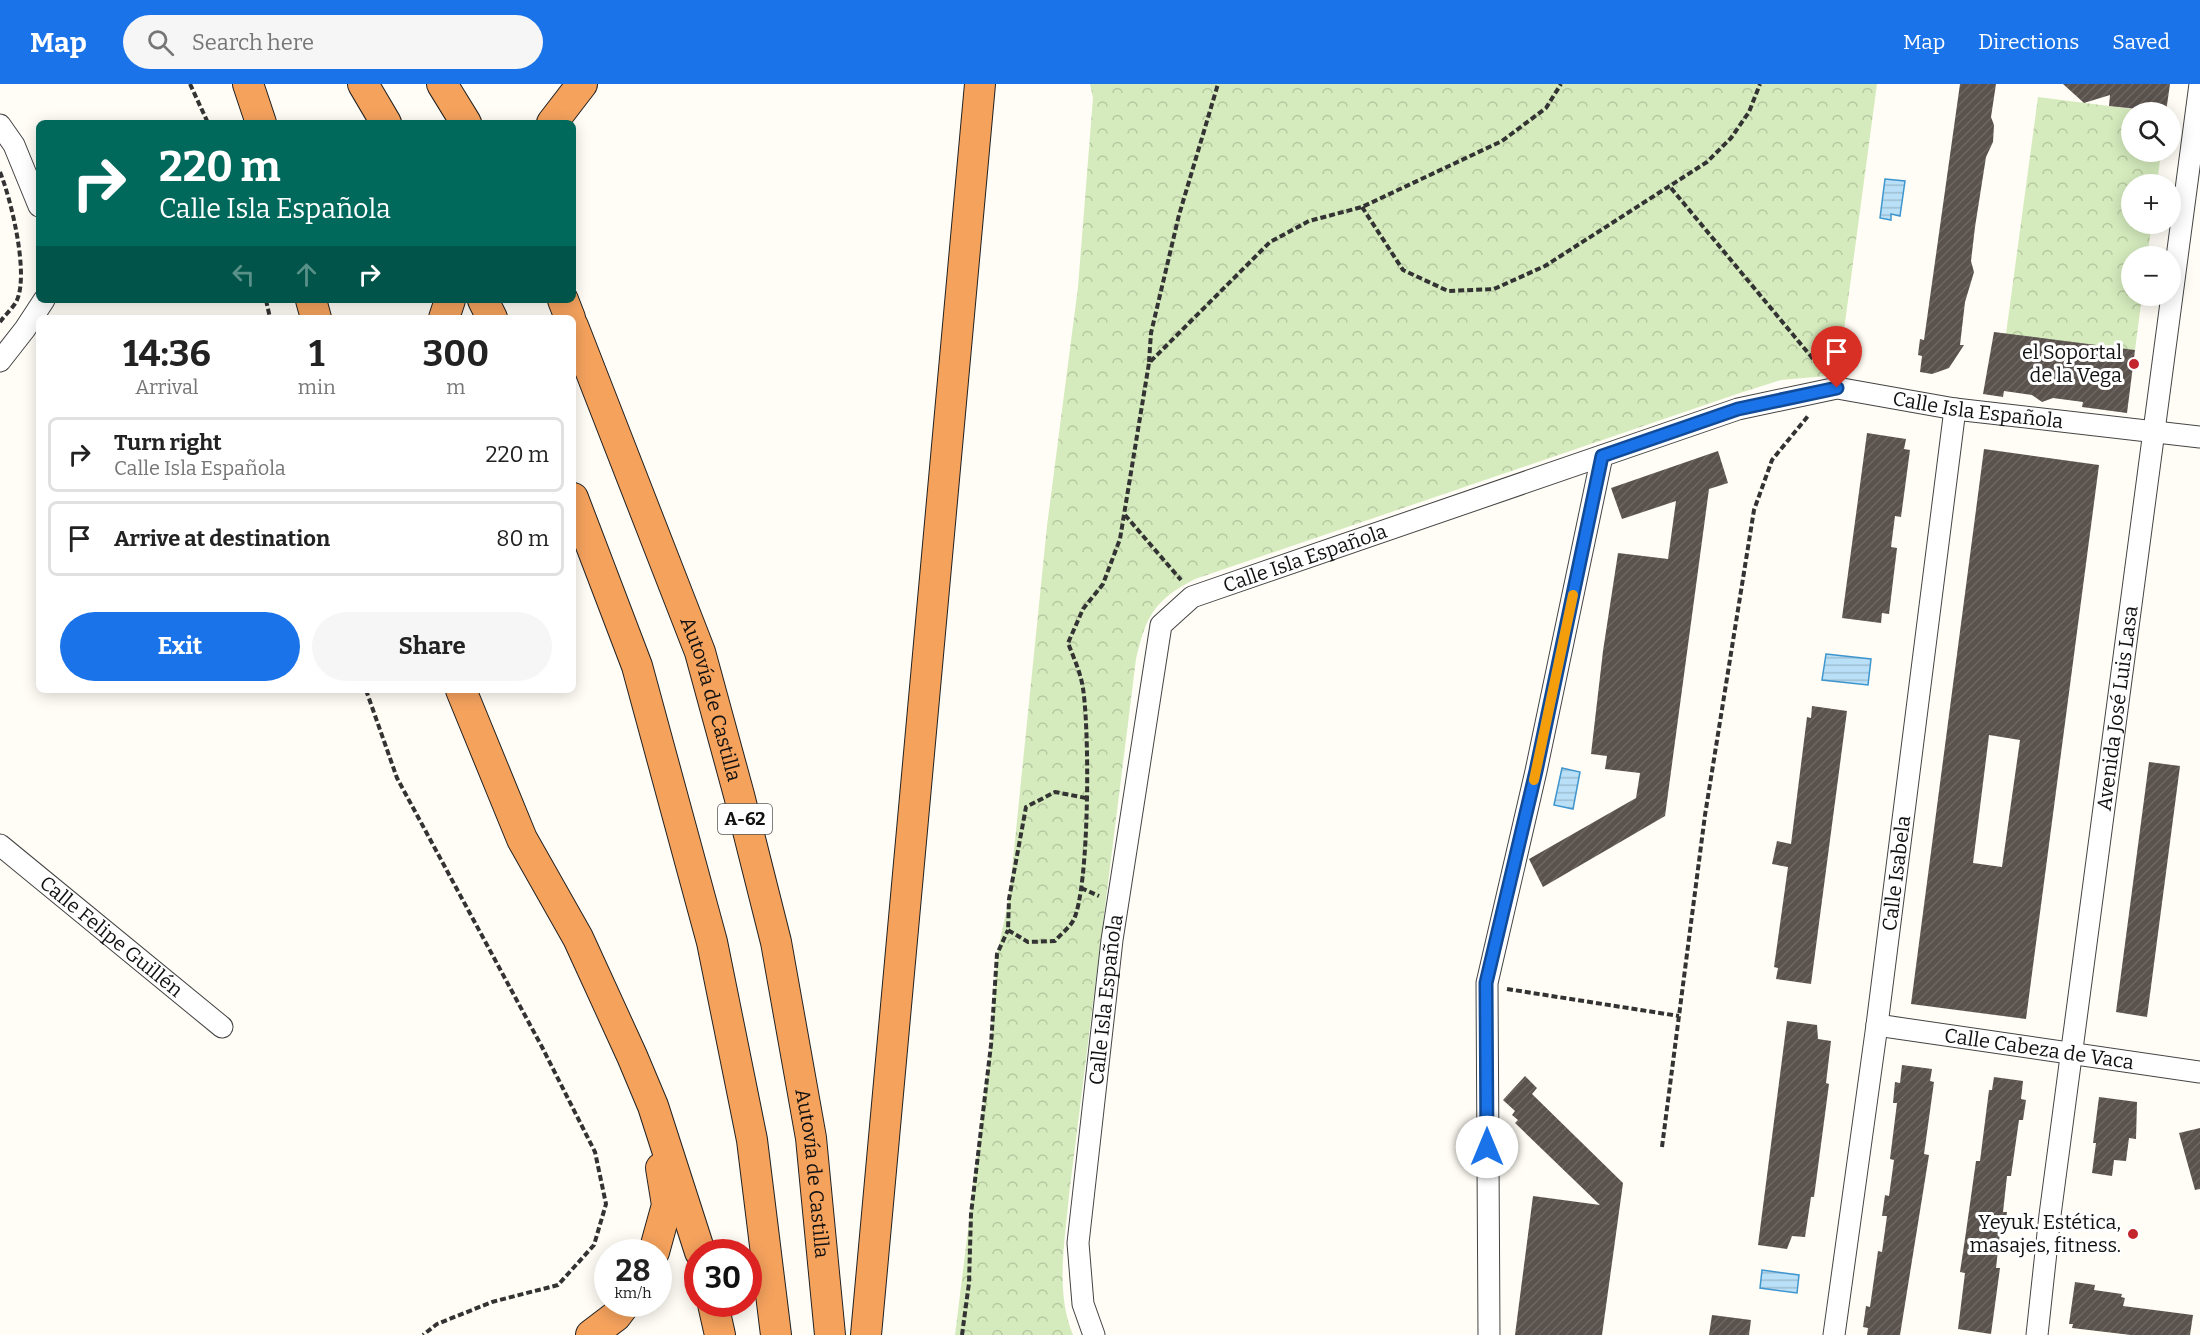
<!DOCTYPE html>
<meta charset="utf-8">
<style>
body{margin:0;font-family:Bitter,serif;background:#f6f6f6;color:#222;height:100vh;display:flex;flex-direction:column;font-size:22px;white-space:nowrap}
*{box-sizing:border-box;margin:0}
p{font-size:20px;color:#767676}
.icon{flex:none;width:33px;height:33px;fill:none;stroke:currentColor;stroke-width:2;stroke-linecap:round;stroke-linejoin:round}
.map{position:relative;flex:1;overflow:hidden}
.details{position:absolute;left:36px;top:231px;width:540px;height:378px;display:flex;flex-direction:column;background:#fff;border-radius:9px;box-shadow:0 3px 15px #0003}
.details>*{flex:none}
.hud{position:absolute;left:36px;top:36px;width:540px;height:183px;border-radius:9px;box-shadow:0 3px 15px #0003;background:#00695c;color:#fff;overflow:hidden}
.tools{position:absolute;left:2121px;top:18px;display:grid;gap:12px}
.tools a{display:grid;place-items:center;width:60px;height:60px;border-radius:50%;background:#fff;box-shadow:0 3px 15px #0003;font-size:30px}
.speed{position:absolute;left:594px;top:1155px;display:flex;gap:12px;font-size:30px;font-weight:700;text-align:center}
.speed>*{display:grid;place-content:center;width:78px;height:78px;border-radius:50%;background:#fff;box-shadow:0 3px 15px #0003;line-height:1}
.speed small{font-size:15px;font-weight:400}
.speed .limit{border:9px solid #d22;background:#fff;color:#111}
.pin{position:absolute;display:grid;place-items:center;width:51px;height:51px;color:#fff;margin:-62px -26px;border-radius:50% 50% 50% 0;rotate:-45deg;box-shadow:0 0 6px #0007}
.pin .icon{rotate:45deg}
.me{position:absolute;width:66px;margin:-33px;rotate:0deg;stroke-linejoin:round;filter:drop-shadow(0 0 4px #0008)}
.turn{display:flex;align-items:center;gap:21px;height:126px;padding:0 24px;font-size:27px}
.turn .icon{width:78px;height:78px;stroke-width:2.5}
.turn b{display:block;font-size:42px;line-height:51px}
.lanes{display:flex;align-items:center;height:57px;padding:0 24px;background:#0003;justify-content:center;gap:30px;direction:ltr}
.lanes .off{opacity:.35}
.eta{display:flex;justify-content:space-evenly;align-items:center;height:102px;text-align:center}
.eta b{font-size:36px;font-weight:700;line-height:42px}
.action{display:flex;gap:12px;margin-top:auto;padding:12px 24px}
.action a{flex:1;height:69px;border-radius:36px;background:#1a73e8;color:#fff;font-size:24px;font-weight:700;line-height:69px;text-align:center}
.action a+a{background:#f6f6f6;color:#222}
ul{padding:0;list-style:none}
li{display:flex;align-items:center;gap:18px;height:75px;margin:0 12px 9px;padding:0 12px;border:3px solid #e0e0e0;border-radius:9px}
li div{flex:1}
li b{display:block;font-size:22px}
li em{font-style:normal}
header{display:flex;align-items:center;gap:36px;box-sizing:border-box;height:84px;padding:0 30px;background:#1a73e8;color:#fff}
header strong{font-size:28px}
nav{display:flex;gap:33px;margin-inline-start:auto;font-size:21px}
.search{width:420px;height:54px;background:#f6f6f6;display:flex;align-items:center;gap:15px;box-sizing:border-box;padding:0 21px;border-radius:33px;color:#767676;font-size:22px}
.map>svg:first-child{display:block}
.park{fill:url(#park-crowns)}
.water{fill:url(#water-rules);stroke:#3f96cf;stroke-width:1.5}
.building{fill:url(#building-hatch);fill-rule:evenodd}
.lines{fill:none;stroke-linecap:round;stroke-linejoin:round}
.minor-casing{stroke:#444;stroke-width:23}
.highway-casing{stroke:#222;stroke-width:32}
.path{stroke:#333;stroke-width:4;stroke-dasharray:6 3;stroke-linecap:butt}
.minor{stroke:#fff;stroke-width:21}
.highway{stroke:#f5a25d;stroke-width:30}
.route-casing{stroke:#114b97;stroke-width:15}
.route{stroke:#1a73e8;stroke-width:10}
.slow{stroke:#f59e0b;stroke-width:10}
.poi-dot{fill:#c4262e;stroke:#fff;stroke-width:2}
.labels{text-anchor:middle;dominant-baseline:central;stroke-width:6;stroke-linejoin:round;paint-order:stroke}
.shield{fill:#fff;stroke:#585858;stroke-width:1.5}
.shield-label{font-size:18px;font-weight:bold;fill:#111}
.poi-label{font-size:20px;fill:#111;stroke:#fff;text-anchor:end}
.street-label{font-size:20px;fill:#111;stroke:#fff}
</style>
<header>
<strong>Map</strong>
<div class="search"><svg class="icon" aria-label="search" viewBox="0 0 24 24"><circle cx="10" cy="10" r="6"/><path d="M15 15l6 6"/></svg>Search here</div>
<nav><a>Map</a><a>Directions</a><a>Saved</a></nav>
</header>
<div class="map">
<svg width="2200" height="1251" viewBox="0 0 2200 1251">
<defs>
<pattern id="park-crowns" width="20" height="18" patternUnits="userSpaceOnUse" patternTransform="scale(1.5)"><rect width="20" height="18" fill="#d5ebbd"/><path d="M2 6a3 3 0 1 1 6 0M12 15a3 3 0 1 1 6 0" fill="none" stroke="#b6c8a1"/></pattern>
<pattern id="water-rules" width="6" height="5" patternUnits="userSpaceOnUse" patternTransform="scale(1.5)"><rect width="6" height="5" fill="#b9e0f7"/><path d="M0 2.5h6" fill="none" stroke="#9ebfd3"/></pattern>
<pattern id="building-hatch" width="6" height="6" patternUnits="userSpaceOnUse" patternTransform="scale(1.5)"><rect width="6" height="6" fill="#5a524d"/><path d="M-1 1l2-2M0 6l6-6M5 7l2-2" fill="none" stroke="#6d6662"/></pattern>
</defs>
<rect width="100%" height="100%" fill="#fffdf5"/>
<!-- park -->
<path class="park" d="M 1090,0 L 1877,0 L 1838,291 L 1781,296 L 1737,310 L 1195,495 C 1154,516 1146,532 1136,575 L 1069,1111 C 1065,1157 1055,1208 1073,1251 L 955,1251 L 991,961 L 997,870 L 1009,815 L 1047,442 L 1078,203 L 1093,14 Z
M 2038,13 L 2156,28 L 2132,28 L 2132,68 L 2161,68 L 2157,100 L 2132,100 L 2132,140 L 2152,140 L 2147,172 L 2132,172 L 2132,212 L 2142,212 L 2135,266 L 2006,250 Z"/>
<!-- water -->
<path class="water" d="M 1885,95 L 1905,97 L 1900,132 L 1891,130 L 1891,136 L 1880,134 Z
M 1826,570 L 1871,575 L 1868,601 L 1822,596 Z
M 1562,684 L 1580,688 L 1573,725 L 1554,721 Z
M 1762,1186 L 1799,1191 L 1797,1209 L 1760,1204 Z"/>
<!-- building -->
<path class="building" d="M 1960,0 L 1996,0 L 1991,33 L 1994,41 L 1993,58 L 1986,73 L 1975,143 L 1971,177 L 1974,188 L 1965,218 L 1960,261 L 1964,261 L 1949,284 L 1932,290 L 1920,288 L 1922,272 L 1918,271 L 1920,255 L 1924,256 Z
M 2063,0 L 2170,0 L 2166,28 L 2109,22 L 2110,11 L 2084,19 Z
M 1994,248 L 2135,266 L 2127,329 L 2082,323 L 2083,318 L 2053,314 L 2042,318 L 2032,311 L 2004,307 L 2003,313 L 1983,310 Z
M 1867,349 L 1906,355 L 1904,365 L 1910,366 L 1901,433 L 1895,432 L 1891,463 L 1897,464 L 1889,530 L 1882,529 L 1881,539 L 1842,534 Z
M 1984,365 L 2099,381 L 2026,935 L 1911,920 ZM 1989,651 L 2020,656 L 2002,783 L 1973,779 Z
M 1718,367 L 1728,399 L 1709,405 L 1665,732 L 1543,803 L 1529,775 L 1636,714 L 1640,689 L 1605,685 L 1607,672 L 1591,670 L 1603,567 L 1618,469 L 1668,475 L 1676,417 L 1622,435 L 1611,404 Z
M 1812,622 L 1847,627 L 1811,900 L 1776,895 L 1778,884 L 1774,883 L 1788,783 L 1772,780 L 1777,757 L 1791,760 L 1807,633 L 1811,634 Z
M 2149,678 L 2180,682 L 2147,933 L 2116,928 Z
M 1787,937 L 1817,941 L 1818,955 L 1831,957 L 1826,999 L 1829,1000 L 1814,1113 L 1811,1113 L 1805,1153 L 1792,1152 L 1787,1165 L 1758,1161 Z
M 1902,981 L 1932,985 L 1930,997 L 1934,998 L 1924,1070 L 1929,1071 L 1900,1251 L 1867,1251 L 1868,1244 L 1863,1243 L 1866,1222 L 1870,1223 L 1878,1167 L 1882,1168 L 1887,1132 L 1882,1132 L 1885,1111 L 1889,1112 L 1894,1076 L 1890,1075 L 1897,1019 L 1893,1019 L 1895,998 L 1900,999 Z
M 1525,992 L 1537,1004 L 1532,1010 L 1623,1099 L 1602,1251 L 1515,1251 L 1533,1112 L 1600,1121 L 1515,1039 L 1518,1036 L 1512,1031 L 1515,1027 L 1503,1016 Z
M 1994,993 L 2023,997 L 2021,1015 L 2026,1016 L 2023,1036 L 2019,1036 L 2011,1092 L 2007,1092 L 2003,1128 L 2007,1128 L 2004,1148 L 2000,1148 L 1996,1184 L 2000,1184 L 1991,1250 L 1958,1245 L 1965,1189 L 1960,1188 L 1966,1148 L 1976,1077 L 1980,1077 L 1989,1006 L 1992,1006 Z
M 2099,1013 L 2137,1018 L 2136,1055 L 2129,1054 L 2126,1077 L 2114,1076 L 2112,1092 L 2092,1089 L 2096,1059 L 2093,1059 Z
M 2200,1044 L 2200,1105 L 2195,1106 L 2179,1049 Z
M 2075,1198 L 2095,1201 L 2094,1206 L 2122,1210 L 2121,1213 L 2125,1214 L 2123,1222 L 2193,1231 L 2190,1251 L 2131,1251 L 2072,1244 L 2073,1240 L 2069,1240 Z
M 1712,1231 L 1751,1236 L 1749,1251 L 1709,1251 Z"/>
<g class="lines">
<!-- minor casing -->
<g class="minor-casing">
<g id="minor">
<path d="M 0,41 L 14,61 L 39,122"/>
<path d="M 0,277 L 25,245 L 44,216"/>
<path id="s1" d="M 0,761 L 222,943"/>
<path id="s2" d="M 1877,941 L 2200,988"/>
<path id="s3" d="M 1094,1251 L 1083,1220 L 1078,1159 L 1112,856 L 1161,541 L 1192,513 L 1738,325 L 1837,304 L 1955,325 L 2200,353"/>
<path d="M 1489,1251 L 1487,899 L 1536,687 L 1602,372"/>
<path id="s4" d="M 1834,1251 L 1877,941 L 1955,325"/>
<path id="s5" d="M 2037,1251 L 2050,1131 L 2200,0"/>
</g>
</g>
<!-- highway casing -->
<g class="highway-casing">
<g id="highway">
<path d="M 248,0 L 261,39"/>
<path d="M 363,0 L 386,39"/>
<path d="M 442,0 L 466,39"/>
<path d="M 552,39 L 582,0"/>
<path d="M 311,216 L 316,234"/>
<path d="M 483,216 L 492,234"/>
<path d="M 563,216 L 570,234"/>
<path d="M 444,234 L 450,216"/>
<path id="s6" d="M 573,242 L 700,568 L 739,711 L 776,858 L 811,1054 L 830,1251"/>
<path d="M 573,414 L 637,582 L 712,858 L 752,1056 L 776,1251"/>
<path d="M 461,606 L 522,755 L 578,854 L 632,972 L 653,1022 L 700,1168"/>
<path d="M 654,1168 L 667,1121 L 661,1084"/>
<path d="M 713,1220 L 720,1251"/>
<path d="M 591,1251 L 616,1232 L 625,1220"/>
<path d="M 866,1251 L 980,0"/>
</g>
</g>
<!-- path -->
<path class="path" d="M 190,0 L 208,39
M 0,88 C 11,115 29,189 17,216 C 14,223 5,231 0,238
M 1671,104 L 1824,288
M 1362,123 L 1403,186 L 1448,207 L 1494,205 L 1545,182 L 1707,78 L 1731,54 L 1749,28 L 1760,0
M 266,216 L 270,234
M 1149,278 L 1151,249 L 1179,131 L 1218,0
M 1125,431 L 1181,496
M 366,606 L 397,694 L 542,963 L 595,1068 L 606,1120 L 594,1161 L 558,1201 L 492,1218 L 437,1240 L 423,1251
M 1086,714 L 1055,708 L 1026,723 L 1009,815 L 1008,846 L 1028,858 L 1055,857 C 1060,851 1069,844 1073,837 C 1090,806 1090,635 1082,599 C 1079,585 1073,572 1068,559 L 1083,525 L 1103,500 L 1120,455 L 1149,279 L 1270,158 L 1309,137 L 1362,123 L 1502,57 L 1546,24 L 1561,0
M 1081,804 L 1099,812
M 1507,905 L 1679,932
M 1662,1063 L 1705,731 L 1754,426 L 1772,376 L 1808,332
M 962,1251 L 969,1199 L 971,1130 L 991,961 L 997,870 L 1008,846"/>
<!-- minor -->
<use href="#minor" class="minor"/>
<!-- highway -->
<use href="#highway" class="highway"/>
</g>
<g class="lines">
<!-- route casing -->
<g class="route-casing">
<path id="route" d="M 1487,1063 L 1486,899 L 1536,687 L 1602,372 L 1738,325 L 1837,304"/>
</g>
<!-- route -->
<use href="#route" class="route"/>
<!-- slow -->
<path class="slow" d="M 1534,696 L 1573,511"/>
</g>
<!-- markers -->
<g class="poi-dot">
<circle cx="2134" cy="280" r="6"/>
<circle cx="2133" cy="1150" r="6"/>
</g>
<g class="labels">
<!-- shield labels -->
<rect class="shield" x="718" y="720" width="54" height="30" rx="4.5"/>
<g class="shield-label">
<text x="745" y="735">A-62</text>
</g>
<!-- poi labels -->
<g class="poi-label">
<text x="2122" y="268">el Soportal<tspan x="2122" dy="23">de la Vega</tspan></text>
<text x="2121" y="1138">Yeyuk. Estética,<tspan x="2121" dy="23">masajes, fitness.</tspan></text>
</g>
<!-- street labels -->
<g class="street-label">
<text stroke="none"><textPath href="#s3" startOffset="1581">Calle Isla Española</textPath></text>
<text stroke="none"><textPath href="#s3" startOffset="879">Calle Isla Española</textPath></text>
<text stroke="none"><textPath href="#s6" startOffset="398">Autovía de Castilla</textPath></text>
<text stroke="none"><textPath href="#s5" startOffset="632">Avenida José Luis Lasa</textPath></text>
<text stroke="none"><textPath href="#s4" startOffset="466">Calle Isabela</textPath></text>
<text stroke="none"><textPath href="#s1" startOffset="144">Calle Felipe Guillén</textPath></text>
<text stroke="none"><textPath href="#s3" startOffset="339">Calle Isla Española</textPath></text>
<text stroke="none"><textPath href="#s2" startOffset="164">Calle Cabeza de Vaca</textPath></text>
<text stroke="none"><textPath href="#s6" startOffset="884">Autovía de Castilla</textPath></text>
</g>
</g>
</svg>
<div class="tools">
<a><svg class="icon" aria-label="search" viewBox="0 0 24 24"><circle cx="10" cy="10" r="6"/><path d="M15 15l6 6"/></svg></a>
<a>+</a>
<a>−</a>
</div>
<div class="speed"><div>28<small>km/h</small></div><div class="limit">30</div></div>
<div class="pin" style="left:1837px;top:304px;background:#d93025"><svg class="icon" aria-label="arrive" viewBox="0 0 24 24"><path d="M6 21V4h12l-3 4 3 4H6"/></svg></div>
<svg class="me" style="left:1487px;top:1063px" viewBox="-20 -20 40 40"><circle r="19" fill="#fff"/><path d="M0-13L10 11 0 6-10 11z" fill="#1a73e8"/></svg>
<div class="hud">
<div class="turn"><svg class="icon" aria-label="right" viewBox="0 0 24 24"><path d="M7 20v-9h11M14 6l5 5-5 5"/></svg><div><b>220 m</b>Calle Isla Española</div></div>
<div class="lanes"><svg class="icon off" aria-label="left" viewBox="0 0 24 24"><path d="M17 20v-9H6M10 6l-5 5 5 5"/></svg><svg class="icon off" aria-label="ahead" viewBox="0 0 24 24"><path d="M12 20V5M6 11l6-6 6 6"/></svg><svg class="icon" aria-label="right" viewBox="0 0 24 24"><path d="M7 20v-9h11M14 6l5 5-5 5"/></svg></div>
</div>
<section class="details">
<div class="eta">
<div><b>14:36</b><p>Arrival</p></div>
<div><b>1</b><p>min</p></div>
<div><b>300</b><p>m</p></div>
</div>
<ul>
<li><svg class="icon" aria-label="right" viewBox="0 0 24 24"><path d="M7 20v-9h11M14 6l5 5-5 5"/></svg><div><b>Turn right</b><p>Calle Isla Española</p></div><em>220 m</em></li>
<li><svg class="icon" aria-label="arrive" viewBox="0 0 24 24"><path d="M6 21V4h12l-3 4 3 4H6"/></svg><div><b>Arrive at destination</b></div><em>80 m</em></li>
</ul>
<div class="action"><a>Exit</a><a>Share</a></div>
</section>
</div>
